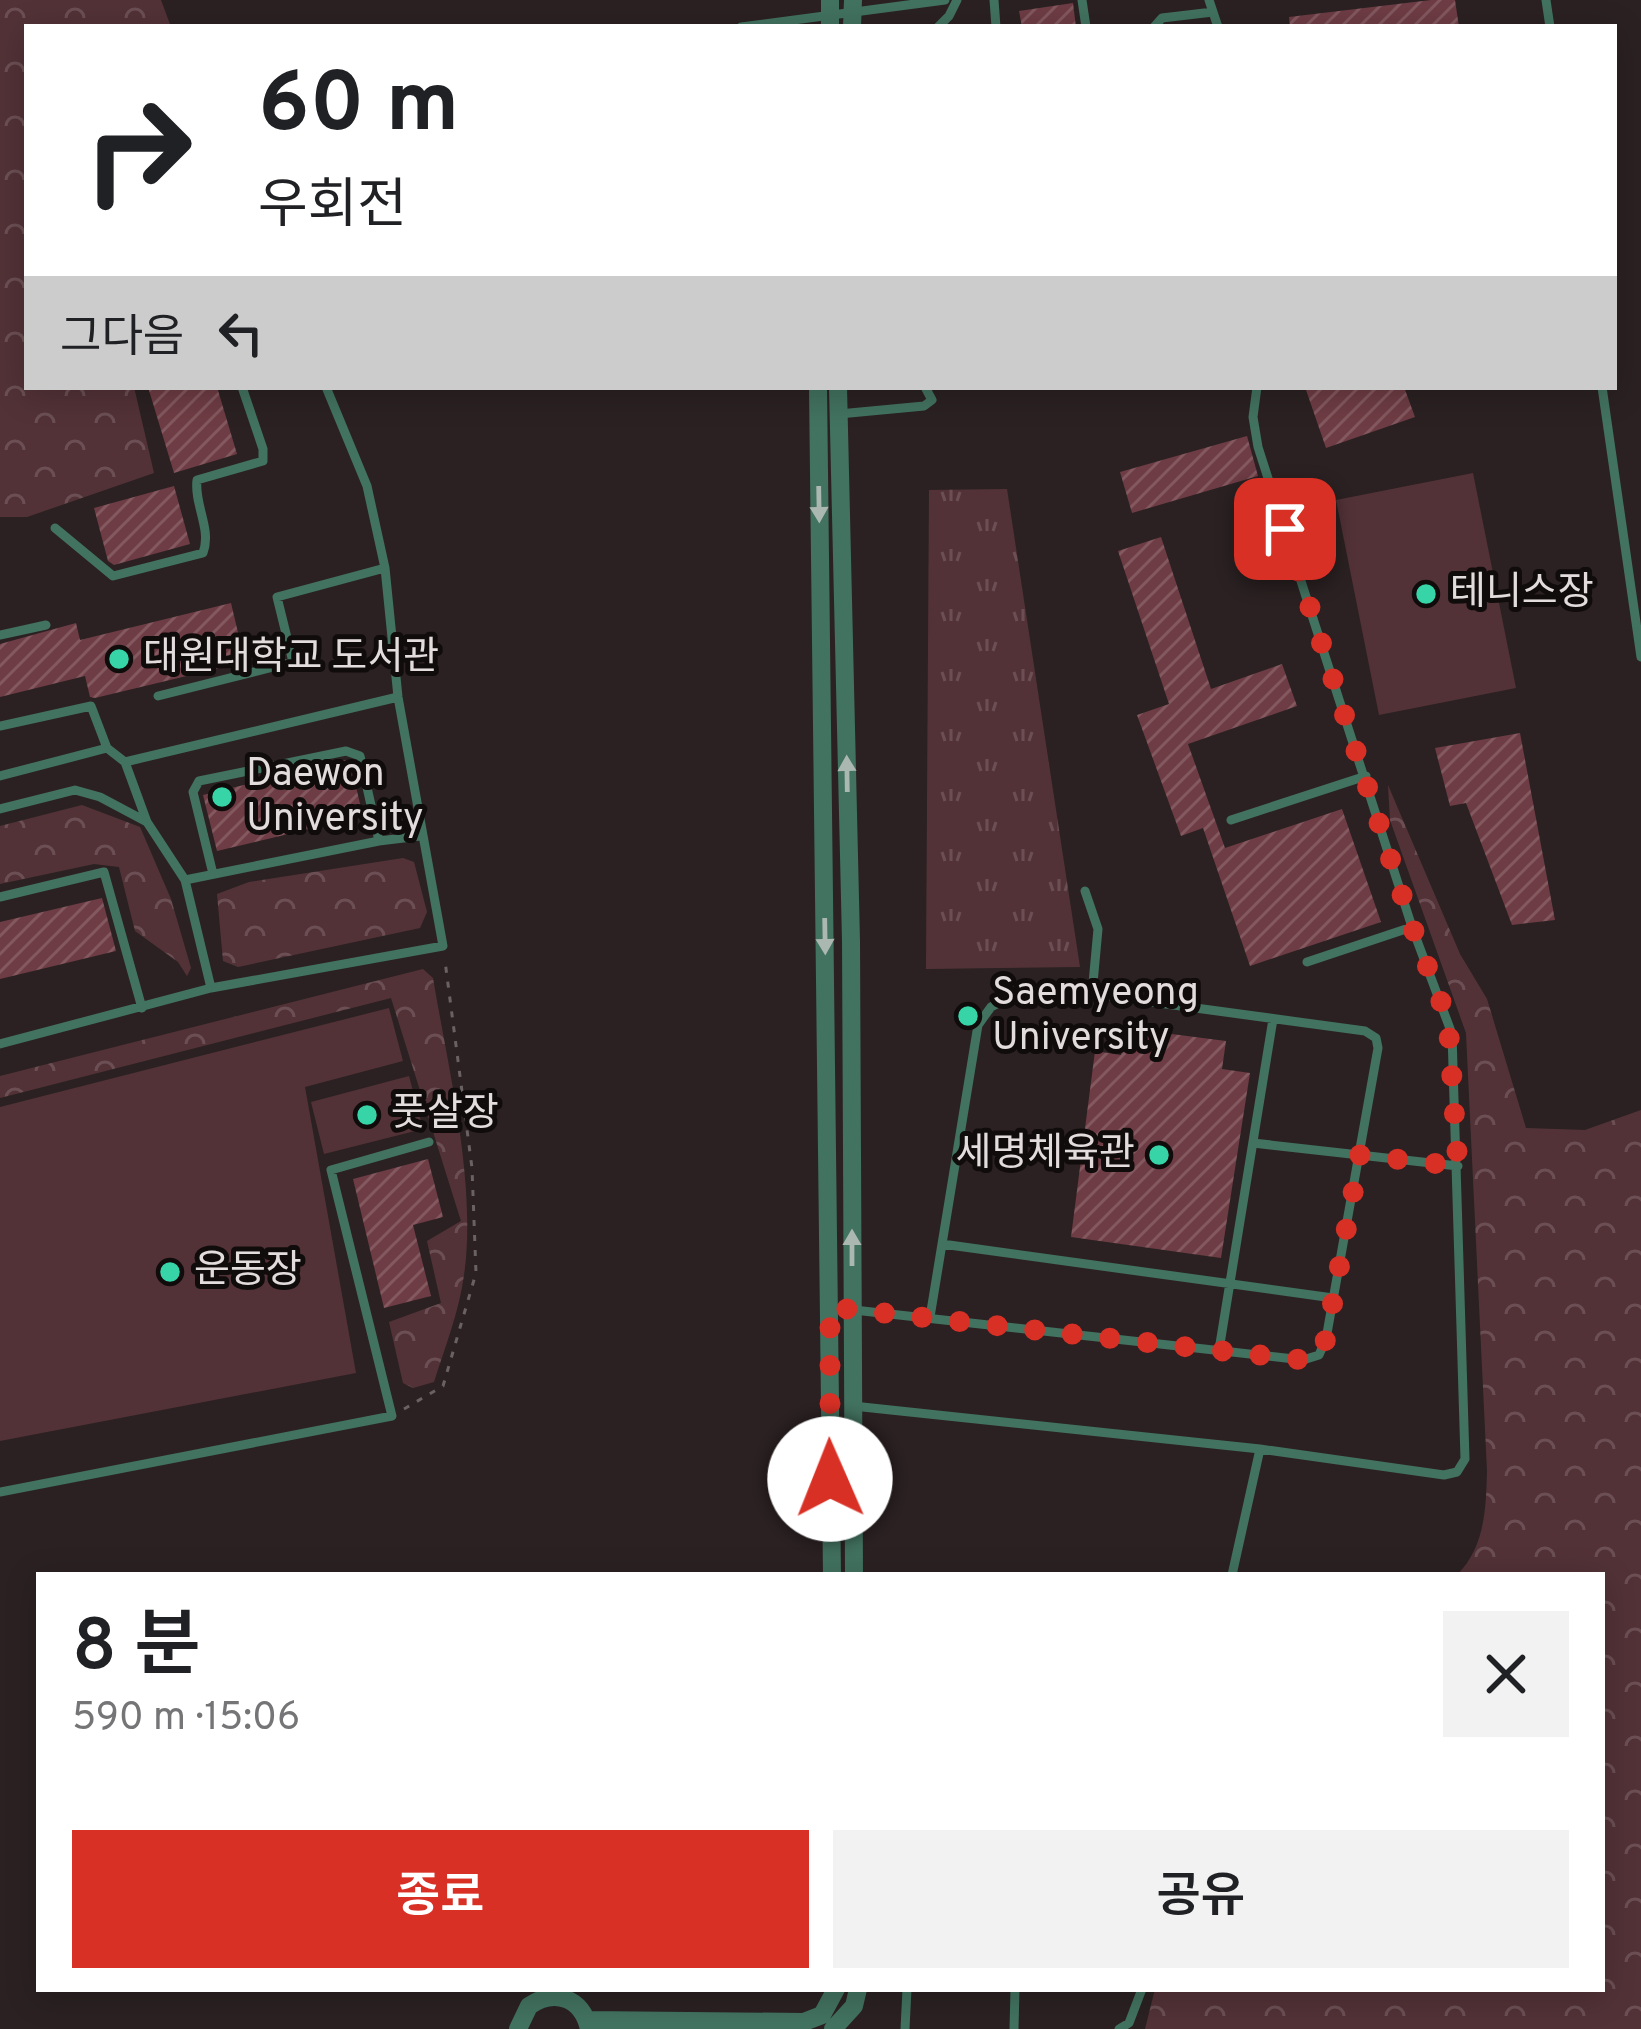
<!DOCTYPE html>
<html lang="ko">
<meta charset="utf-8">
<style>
body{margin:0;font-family:Overpass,"Noto Sans KR",sans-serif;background:#f2f2f2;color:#202124;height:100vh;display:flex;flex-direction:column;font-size:45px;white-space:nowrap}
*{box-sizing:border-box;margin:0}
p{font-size:39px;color:#757577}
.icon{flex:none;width:66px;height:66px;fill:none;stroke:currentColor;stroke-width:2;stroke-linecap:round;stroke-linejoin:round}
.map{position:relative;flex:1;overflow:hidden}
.panel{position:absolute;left:36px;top:1572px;width:1569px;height:420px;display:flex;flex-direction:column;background:#fff;border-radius:0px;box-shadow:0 6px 30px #0003}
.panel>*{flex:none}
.banner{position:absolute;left:24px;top:24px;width:1593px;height:366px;border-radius:0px;box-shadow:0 6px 30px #0003;background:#fff;color:#202124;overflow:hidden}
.pin{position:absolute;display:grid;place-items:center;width:102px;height:102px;color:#fff;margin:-51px;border-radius:24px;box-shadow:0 6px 18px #0006}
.me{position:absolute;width:132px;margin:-66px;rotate:359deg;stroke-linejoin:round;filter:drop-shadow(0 0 9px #0008)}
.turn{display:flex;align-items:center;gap:42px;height:252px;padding:0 36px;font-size:54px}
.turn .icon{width:156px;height:156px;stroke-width:2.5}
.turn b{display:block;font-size:84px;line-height:102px}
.then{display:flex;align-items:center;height:114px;padding:0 36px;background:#0003;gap:24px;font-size:45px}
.round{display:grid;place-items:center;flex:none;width:126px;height:126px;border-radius:0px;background:#f2f2f2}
.summary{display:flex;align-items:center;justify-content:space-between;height:204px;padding:0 36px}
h1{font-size:72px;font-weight:600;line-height:90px}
.action{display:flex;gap:24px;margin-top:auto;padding:24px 36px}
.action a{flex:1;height:138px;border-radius:0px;background:#d93025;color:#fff;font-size:48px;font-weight:600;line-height:138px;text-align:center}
.action a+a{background:#f2f2f2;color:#202124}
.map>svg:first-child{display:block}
.grass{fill:url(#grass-tufts)}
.forest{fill:url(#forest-crowns)}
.pitch{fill:#523237}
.building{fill:url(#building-hatch)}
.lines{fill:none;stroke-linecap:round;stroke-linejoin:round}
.path{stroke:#6a6162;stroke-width:3;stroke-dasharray:6 9;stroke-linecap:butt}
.service{stroke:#427260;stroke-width:9}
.minor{stroke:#427260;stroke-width:18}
.oneway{fill:#abb7b1}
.route{stroke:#d93025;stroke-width:21;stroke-dasharray:0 37.8}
.poi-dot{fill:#36d4a7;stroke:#100c0c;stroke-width:4.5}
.labels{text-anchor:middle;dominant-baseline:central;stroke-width:10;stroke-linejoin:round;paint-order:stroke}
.poi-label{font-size:39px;fill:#e3dcdd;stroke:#100c0c;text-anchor:start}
</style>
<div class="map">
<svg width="1641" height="2029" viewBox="0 0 1641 2029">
<defs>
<pattern id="grass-tufts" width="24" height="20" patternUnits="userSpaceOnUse" patternTransform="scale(3)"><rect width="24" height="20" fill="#523237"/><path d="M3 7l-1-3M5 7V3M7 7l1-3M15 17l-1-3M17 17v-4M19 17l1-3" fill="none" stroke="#6b4f54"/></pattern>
<pattern id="forest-crowns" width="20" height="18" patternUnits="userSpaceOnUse" patternTransform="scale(3)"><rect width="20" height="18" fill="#523237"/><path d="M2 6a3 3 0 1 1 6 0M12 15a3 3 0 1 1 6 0" fill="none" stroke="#6b4f54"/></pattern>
<pattern id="building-hatch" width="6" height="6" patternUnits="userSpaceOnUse" patternTransform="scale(3)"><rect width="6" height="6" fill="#6e3c44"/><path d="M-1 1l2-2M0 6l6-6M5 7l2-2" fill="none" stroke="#83585f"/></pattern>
</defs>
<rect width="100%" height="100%" fill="#2b2122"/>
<!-- grass -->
<path class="grass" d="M 1007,489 L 1080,967 L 926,969 L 929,490 Z"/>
<!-- forest -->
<path class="forest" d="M 0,0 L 161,0 L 171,27 L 27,27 L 27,387 L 134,387 L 154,473 L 27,517 L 0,517 Z
M 1388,785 L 1460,954 L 1487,999 L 1526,1128 L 1585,1130 L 1641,1110 L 1641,2029 L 1145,2029 L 1155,1989 L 1602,1989 L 1602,1575 L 1457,1575 C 1485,1547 1486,1509 1487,1471 L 1466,1033 L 1390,820 Z
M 82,805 L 140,827 L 171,899 L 191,968 L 187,976 L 178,962 L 135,931 L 119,867 L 94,864 L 0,884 L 0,826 Z
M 403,858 L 414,862 L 427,912 L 420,928 L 238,967 L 223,961 L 217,894 L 249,882 Z
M 423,969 L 433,978 C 448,1068 477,1184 464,1275 C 459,1312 445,1347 434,1382 L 413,1388 L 403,1383 L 389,1322 L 441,1303 L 427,1241 L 461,1221 L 391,998 L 0,1098 L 0,1076 Z"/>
<!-- pitch -->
<path class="pitch" d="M 1473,473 L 1516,688 L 1379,715 L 1336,500 Z
M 389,1008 L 403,1061 L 305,1087 L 356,1373 L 0,1441 L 0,1107 Z
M 409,1076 L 423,1129 L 324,1154 L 311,1102 Z"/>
<!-- building -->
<path class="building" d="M 1431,0 L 1455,0 L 1459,27 L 1290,27 L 1289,17 Z
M 1073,3 L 1076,27 L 1022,27 L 1019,11 Z
M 148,387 L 217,387 L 237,454 L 174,473 Z
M 1305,387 L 1404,387 L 1415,417 L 1326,448 Z
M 1247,436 L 1258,476 L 1132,513 L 1120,472 Z
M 174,486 L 190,544 L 114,565 L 108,561 L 94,508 Z
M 1161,537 L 1211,689 L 1282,664 L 1297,706 L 1188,744 L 1225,848 L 1342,809 L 1381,922 L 1250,966 L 1203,828 L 1181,836 L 1137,715 L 1169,704 L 1118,551 Z
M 231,603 L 245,662 L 95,698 L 90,697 L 85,676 L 0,697 L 0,644 L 76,623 L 80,640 Z
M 1520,733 L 1555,920 L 1512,925 L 1466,803 L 1450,806 L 1435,748 Z
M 345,760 L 350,762 L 363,816 L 217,851 L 203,795 Z
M 102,898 L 116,951 L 0,979 L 0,922 Z
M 1125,1028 L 1226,1041 L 1222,1069 L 1250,1073 L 1221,1258 L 1071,1237 L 1095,1051 L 1121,1055 Z
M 428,1159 L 443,1217 L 413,1225 L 431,1296 L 384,1308 L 353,1179 Z"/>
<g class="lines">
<!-- path -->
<path class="path" d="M 404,1409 L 443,1386 L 476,1273 L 472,1168 L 445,961"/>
<!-- service -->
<path class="service" d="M 994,0 L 996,27
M 1082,0 L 1086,27
M 1209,0 L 1218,27
M 1546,0 L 1550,27
M 741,27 L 945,0
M 938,27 L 949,16 L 957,0
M 1154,27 L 1162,18 L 1213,12
M 1602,387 L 1641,657
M 839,414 L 924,406 L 932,400 L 925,387
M 55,528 L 113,576 L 203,553 C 212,529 194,505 197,480 L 263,461 L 263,449 L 242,387
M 0,635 L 46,625
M 158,696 L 293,662 L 277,597 L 385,568
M 0,726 L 91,706 L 107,748 L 125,762 L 147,822 L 185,880 L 211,988
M 125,762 L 398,697
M 0,776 L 107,748
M 0,809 L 75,790 L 100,797 L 147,822
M 1231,820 L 1366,776
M 379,841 L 420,836
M 185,880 L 379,841 L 360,756 L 346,751 L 199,781 L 193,792 L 213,874
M 1085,891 L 1098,929 L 1092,994
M 0,897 L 104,872 L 142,1008
M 1307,962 L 1412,927
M 0,1044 L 211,988 L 443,946 L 398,697 L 385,568 L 367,486 L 326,387
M 1253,1143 L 1458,1166
M 942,1244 L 1333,1298
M 854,1310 L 1303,1360 L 1319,1355 L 1326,1339 L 1378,1048 L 1376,1038 L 1365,1031 L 1092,994 L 1006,999 L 991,1007 L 978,1025 L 930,1317
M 1219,1350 L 1273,1019
M 853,1406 L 1260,1449
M 0,1492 L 392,1416 L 331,1170 L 429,1142
M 1232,1575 L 1260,1449 L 1444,1475 L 1457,1472 L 1465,1459 L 1452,1034 L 1412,927 L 1258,447 L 1253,417 L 1257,387
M 905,2029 L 907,1989
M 1014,2029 L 1015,1989
M 1119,2029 L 1129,2023 L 1142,1989"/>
<!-- minor -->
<path class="minor" d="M 830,0 L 830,27
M 852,27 L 853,0
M 818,387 L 832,1575
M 838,387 L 851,941 L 854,1575
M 587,2020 L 804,2022 L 822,2015 L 836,1989
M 518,2029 L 529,2006 C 555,1988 582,1998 589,2029
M 833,2029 L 854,2006 L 858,1989"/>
</g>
<!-- one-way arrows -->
<defs><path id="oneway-solid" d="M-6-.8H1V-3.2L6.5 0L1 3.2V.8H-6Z" transform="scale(3)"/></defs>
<g class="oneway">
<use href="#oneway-solid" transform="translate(819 504) rotate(89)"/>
<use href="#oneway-solid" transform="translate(847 774) rotate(-91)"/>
<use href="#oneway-solid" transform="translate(825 936) rotate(89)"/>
<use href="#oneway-solid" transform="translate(852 1248) rotate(-90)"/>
</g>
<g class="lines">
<!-- route -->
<path class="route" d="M 830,1479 L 830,1307 L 1304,1360 L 1319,1355 L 1326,1339 L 1360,1155 L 1458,1166 L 1448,1020 L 1412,926 L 1285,529"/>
</g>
<!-- markers -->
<g class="poi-dot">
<circle cx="1426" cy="594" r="12"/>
<circle cx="119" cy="659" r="12"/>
<circle cx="222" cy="797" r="12"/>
<circle cx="968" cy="1016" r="12"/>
<circle cx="367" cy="1115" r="12"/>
<circle cx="1159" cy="1155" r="12"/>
<circle cx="170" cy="1272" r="12"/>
</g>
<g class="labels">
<!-- poi labels -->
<g class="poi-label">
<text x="1450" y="594">테니스장</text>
<text x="143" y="659">대원대학교 도서관</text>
<text x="246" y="775">Daewon<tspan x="246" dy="45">University</tspan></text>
<text x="992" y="994">Saemyeong<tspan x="992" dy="45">University</tspan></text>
<text x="391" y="1115">풋살장</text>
<text x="1135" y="1155" text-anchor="end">세명체육관</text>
<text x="194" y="1272">운동장</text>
</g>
</g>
</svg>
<div class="pin" style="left:1285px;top:529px;background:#d93025"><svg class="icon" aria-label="arrive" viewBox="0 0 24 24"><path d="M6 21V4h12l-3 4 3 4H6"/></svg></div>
<svg class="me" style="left:830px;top:1479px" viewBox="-20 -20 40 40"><circle r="19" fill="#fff"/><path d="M0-13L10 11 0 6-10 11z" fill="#d93025"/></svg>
<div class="banner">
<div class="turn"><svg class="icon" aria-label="right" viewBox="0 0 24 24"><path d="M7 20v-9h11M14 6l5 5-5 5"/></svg><div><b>60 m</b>우회전</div></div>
<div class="then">그다음<svg class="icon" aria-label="left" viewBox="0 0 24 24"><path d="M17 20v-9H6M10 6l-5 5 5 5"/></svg></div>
</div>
<section class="panel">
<div class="summary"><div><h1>8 분</h1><p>590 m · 15:06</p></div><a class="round"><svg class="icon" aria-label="close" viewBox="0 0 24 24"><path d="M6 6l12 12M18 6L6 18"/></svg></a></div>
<div class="action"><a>종료</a><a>공유</a></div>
</section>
</div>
